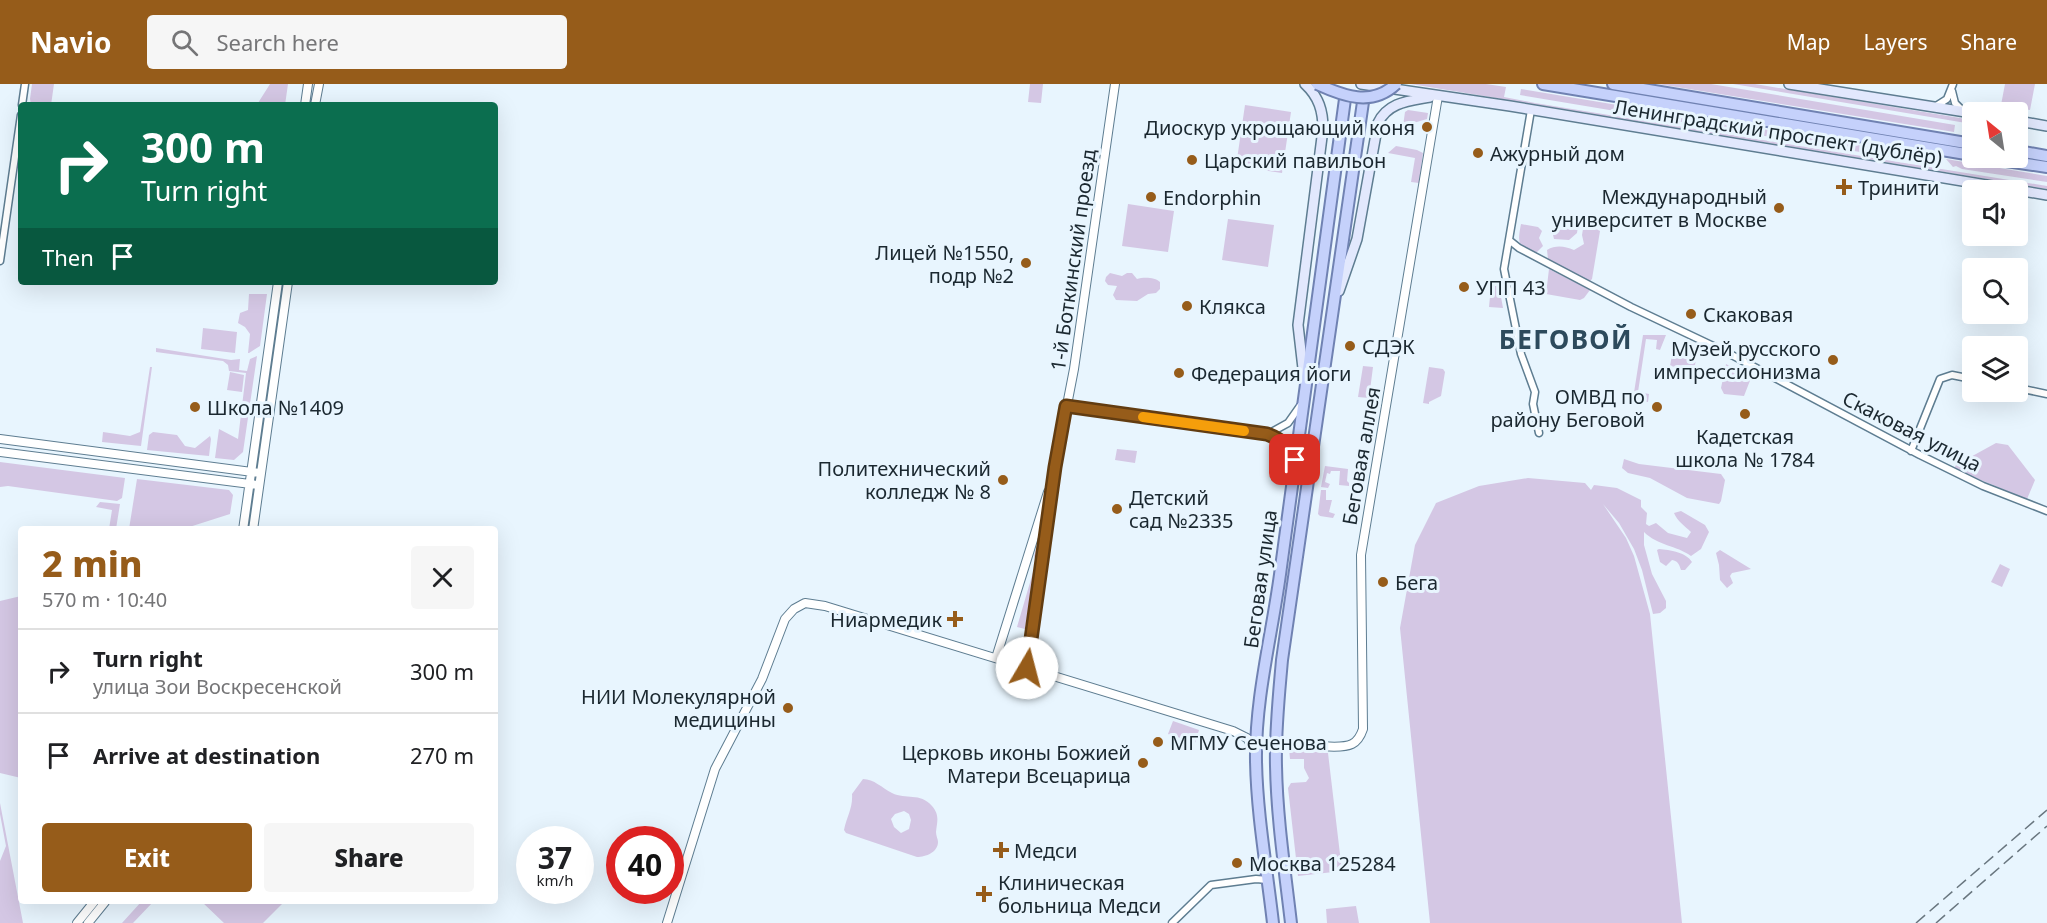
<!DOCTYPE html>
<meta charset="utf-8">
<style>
body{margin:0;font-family:"Noto Sans",sans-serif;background:#f6f6f6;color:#202124;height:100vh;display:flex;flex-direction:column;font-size:22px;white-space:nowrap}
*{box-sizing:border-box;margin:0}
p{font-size:20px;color:#757577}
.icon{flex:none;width:33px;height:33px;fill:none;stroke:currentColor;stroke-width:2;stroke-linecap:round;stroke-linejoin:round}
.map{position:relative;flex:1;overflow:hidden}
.drawer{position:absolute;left:18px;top:442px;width:480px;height:378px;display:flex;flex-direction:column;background:#fff;border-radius:6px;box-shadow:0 6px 24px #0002}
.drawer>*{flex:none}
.guide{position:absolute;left:18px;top:18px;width:480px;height:183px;border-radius:6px;box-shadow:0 6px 24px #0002;background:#0b6e4f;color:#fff;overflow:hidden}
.needle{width:39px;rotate:330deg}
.tools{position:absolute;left:1962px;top:18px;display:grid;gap:12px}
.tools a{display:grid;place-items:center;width:66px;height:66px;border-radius:6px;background:#fff;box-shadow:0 6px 24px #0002;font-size:30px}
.speed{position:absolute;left:516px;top:742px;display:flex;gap:12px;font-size:30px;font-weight:700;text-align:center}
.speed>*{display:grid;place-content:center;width:78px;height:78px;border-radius:50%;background:#fff;box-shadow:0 6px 24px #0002;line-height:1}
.speed small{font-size:15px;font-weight:400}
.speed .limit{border:9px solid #d22;background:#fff;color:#111}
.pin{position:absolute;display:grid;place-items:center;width:51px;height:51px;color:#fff;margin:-26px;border-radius:12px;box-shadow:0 3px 9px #0006}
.me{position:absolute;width:66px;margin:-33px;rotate:8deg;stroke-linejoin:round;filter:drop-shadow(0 0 4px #0008)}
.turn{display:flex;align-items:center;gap:21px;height:126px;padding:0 24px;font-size:27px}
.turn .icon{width:78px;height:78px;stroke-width:2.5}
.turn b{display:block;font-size:42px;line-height:51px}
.then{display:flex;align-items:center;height:57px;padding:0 24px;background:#0003;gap:12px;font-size:22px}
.round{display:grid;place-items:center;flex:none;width:63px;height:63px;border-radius:6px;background:#f6f6f6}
.summary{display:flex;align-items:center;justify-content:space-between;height:102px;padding:0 24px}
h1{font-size:36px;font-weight:800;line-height:45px;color:#965c1a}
.cta{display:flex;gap:12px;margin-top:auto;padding:12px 24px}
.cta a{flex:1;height:69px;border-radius:6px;background:#965c1a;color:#fff;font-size:24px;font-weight:800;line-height:69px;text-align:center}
.cta a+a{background:#f6f6f6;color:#202124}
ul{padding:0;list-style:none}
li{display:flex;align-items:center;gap:18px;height:84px;padding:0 24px;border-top:2px solid #e0e0e0}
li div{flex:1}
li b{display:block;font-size:22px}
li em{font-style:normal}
header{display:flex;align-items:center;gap:36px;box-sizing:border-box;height:84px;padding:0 30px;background:#965c1a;color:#fff}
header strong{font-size:28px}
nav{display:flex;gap:33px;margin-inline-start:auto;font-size:21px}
.search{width:420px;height:54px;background:#f6f6f6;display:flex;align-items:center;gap:15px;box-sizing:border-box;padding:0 21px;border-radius:6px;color:#757577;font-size:22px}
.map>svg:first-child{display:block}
.green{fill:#d4c7e4;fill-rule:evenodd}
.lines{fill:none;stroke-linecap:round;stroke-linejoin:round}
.minor-casing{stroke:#5e7d91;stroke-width:9}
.tertiary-casing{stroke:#5e7d91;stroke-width:10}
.secondary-casing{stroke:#5e7d91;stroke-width:12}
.primary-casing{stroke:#7082b2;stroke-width:14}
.minor{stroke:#fff;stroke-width:6}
.tertiary{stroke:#fff;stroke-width:8}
.secondary{stroke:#e2e8fd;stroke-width:9}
.primary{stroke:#c5d1fb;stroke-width:10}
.rail{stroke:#69767f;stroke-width:1.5;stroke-dasharray:12 6;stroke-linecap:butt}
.primary-bridge-casing{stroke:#7082b2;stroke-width:14;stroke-linecap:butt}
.primary-bridge{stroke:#c5d1fb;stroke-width:10}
.route-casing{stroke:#623c11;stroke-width:15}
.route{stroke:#965c1a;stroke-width:10}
.slow{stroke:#f59e0b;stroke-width:10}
.poi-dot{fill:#965c1a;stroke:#e8f5fe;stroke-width:2}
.labels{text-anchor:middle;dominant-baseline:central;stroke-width:6;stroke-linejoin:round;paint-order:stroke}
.poi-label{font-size:20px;fill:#1b2830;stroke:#e8f5fe;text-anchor:start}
.street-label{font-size:20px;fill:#1b2830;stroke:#e8f5fe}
.district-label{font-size:26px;font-weight:bold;letter-spacing:1.5px;fill:#2d4a5c;stroke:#e8f5fe}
</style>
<header>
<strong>Navio</strong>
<div class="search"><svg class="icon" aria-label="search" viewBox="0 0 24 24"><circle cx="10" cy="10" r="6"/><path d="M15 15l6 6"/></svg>Search here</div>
<nav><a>Map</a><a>Layers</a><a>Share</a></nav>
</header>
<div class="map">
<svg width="2047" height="839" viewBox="0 0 2047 839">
<rect width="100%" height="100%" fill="#e8f5fe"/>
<!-- green -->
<path class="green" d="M 32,0 L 54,0 L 51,21 L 31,21 L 30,15 Z
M 270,0 L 288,0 L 285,21 L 258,19 Z
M 1030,0 L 1043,0 L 1041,19 L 1028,18 Z
M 1411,0 L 1486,0 L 1506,3 L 1504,13 L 1535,19 L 2047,102 L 2047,105 Z
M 1658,0 L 1711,0 L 1955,41 L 1954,48 Z
M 1733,0 L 1755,0 L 1972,36 L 1972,40 Z
M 2005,0 L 2035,0 L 2030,26 L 2001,21 Z
M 1521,5 L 1930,73 L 1923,78 L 1872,70 L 1520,11 Z
M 1245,21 L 1291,28 L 1282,89 L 1236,82 Z
M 1408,26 L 1428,29 L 1427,35 L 1403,42 L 1405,28 Z
M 1396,62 L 1417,66 L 1423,69 L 1419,99 L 1411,98 L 1415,74 L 1388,69 Z
M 1946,75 L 2047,92 L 2047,98 L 1962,85 L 1956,82 L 1953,83 Z
M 1128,120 L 1174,127 L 1168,168 L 1122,162 Z
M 1228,135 L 1274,141 L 1268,183 L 1222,176 Z
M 1573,139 L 1578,142 L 1577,149 L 1569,156 L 1554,155 L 1552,147 L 1566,145 L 1568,140 Z
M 1521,140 L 1538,143 L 1542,147 L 1539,154 L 1543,162 L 1536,169 C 1518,160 1517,161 1521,140 Z
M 1587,143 L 1596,145 L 1600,147 L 1592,195 L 1590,197 L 1548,175 L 1547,166 C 1556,161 1564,162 1574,166 L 1584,160 L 1582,151 L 1583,145 Z
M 1549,185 L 1590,206 L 1584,214 L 1580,216 L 1546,210 Z
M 1110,189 L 1122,192 L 1127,189 L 1132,189 L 1137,195 C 1143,193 1155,193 1160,198 L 1160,205 L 1156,209 L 1148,210 L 1137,217 L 1116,216 L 1113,211 L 1117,202 L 1108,201 L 1105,197 L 1106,193 Z
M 1491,202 L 1499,202 L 1503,224 L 1489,223 Z
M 249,210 L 267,210 L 260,262 L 249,269 L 248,269 L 250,250 L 245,243 L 238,239 L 240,229 L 248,226 Z
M 203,244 L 237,248 L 235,269 L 201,265 Z
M 1643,251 L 1666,251 L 1660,266 L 1656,265 L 1657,256 L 1646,255 L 1638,308 L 1649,310 L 1648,318 L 1633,315 Z
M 156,264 L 231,276 L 240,275 L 239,286 L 247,287 L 250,275 L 257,272 L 243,368 L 234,376 L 215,374 L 219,345 L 238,355 L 246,289 L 229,287 L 228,281 L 223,277 L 156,268 Z
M 1673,265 L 1697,270 L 1694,286 L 1670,282 Z
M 1726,280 L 1751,294 L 1744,312 L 1724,310 L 1721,304 Z
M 1363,282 L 1373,283 L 1369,314 L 1358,313 Z
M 150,283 L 152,283 L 141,362 L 102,358 L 103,348 L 130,352 L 140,348 Z
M 1429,283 L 1443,285 L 1445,288 L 1441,312 L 1429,318 L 1429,320 L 1423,319 Z
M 230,288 L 244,291 L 242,308 L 227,306 Z
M 153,348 L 177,351 L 185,362 L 195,364 L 210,352 L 211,355 L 209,372 L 147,366 L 149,351 Z
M 1996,359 L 2008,361 L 2035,396 L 2027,415 L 1954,385 L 1956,381 Z
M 1117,365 L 1137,367 L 1135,379 L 1115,376 Z
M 1624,375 L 1639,380 L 1721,390 L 1725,396 L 1721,417 L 1719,420 L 1687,414 L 1650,394 L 1628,389 L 1622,384 Z
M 0,378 L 125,394 L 122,414 L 117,417 L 8,402 L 0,403 Z
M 1325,382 L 1348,385 L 1347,397 L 1349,399 L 1349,402 L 1339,401 L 1340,387 L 1331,387 L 1330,390 L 1327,389 L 1325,398 L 1330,400 L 1328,404 L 1321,403 Z
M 1528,394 L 1585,399 L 1591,406 L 1594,401 L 1617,404 L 1641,416 L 1641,423 L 1647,429 L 1646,440 L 1649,442 L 1656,439 L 1668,449 L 1687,454 L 1691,448 C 1685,442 1677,437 1674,429 L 1681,427 L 1705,441 L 1709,448 L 1701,465 L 1691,472 C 1676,461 1658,462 1644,448 L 1644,461 L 1652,490 L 1666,517 L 1666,524 L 1660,529 L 1653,530 L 1642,486 L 1634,465 L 1619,439 L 1603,420 L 1626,454 L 1634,472 L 1650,530 L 1682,839 L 1430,839 L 1400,544 L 1415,461 L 1436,419 L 1479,402 Z
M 137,395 L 229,406 L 233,411 L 230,430 L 183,445 L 129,445 Z
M 1321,406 L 1326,406 L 1326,416 L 1332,416 L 1329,428 L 1335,430 L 1333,434 L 1320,432 L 1318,430 Z
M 100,418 L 120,420 L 116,445 L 109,445 L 112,426 L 96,423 Z
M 1045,432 L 1025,545 L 1017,543 L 1036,478 L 1034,472 Z
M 1659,465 C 1670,466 1686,468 1692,478 L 1685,486 L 1681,486 C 1679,480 1678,477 1672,476 L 1666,482 L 1660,478 L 1657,466 Z
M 1720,466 L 1751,485 L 1732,489 L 1730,492 L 1733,499 L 1727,504 L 1720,496 L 1719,481 L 1716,469 Z
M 2000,480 L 2010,485 L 2002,503 L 1991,498 Z
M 21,512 L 21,694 L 0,689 L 0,517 Z
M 1173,637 L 1199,646 L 1195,659 L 1168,650 Z
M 1289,665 L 1328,669 L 1342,787 L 1298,792 L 1288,704 L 1291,699 L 1306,698 L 1309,694 L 1304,684 L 1304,675 L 1290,675 Z
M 863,695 C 874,695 882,704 892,709 C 906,716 920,708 932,722 C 940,731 937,738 936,748 C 936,752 938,755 938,758 C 938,768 926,773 917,773 L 846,749 L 844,746 C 847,732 853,724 852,710 ZM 904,727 L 909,730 L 911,736 L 909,745 L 901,749 L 894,743 L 891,735 L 895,730 Z
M 0,719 L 23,839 L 0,839 L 0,777 L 6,762 L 0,730 Z
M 141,818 L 153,818 L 133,839 L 122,839 Z
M 202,818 L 284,818 L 263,839 L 224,839 Z
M 1356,822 L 1359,839 L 1327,839 L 1326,825 Z"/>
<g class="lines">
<!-- minor casing -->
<g class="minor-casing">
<path id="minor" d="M 1952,7 L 1955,19 L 1962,26
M 22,21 L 25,0
M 1936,22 L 1947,15 L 1953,0
M 1531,26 L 1504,185 L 1521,270 L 1535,308 L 1533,320 L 1539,349
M 1509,156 L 1519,164 L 1631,223 L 1728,269 L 1920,371 L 1983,402 L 2047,427
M 0,177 L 21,31
M 2018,304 L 2047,310
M 1066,322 L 1267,350 L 1283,357 L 1294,373
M 1268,350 L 1288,339 L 1300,322
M 1911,367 L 1940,295 L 1952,291 L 1972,295
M 1172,839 L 1211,801 L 1256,795 L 1268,796"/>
</g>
<!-- tertiary casing -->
<g class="tertiary-casing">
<path id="tertiary" d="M 305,21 L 308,0
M 315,21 L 319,0
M 0,355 L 260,389
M 0,368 L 258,401
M 243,446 L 278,198
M 253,446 L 288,198
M 996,574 L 1048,408
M 1027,584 L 1055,383 L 1074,285 L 1115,0
M 1276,658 C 1293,658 1338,667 1352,660 C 1358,657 1361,651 1363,645 L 1361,471 L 1438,12
M 77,839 L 94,818
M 88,839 L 105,818
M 667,839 L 715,685 L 762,595 L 785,535 L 794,525 L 805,519 L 825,522 L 1233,647 L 1247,654 L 1254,666"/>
</g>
<!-- secondary casing -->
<g class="secondary-casing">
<path id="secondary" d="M 1361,0 L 1510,22 L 2047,111
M 1789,0 L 1972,29
M 2018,37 L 2047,42
M 1339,207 L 1357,155 L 1378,39 C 1388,18 1409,17 1430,13
M 1304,293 L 1298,241 L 1323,45 C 1323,27 1319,13 1305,0"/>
</g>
<!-- primary casing -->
<g class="primary-casing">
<path id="primary" d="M 1543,0 L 1972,71
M 1613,0 L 1972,60
M 2018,67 L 2047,72
M 1986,74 L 2047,83
M 1273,839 C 1267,786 1257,731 1256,677 C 1255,612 1273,547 1281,483 C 1301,327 1323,171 1345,15
M 1291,839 C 1285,787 1277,735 1276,682 C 1275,647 1279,611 1282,576 L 1363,18"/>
</g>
<!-- minor -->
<use href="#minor" class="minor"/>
<!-- tertiary -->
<use href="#tertiary" class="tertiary"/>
<!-- secondary -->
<use href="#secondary" class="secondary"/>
<!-- primary -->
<use href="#primary" class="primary"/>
<!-- rail -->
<path class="rail" d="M 1916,839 L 2047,726
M 1936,839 L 2047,742"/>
<!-- primary-bridge casing -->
<g class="primary-bridge-casing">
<path id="primary-bridge" d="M 1317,0 C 1343,12 1372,23 1396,0"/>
</g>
<!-- primary-bridge -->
<use href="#primary-bridge" class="primary-bridge"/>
</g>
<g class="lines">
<!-- route casing -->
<g class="route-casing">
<path id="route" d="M 1027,584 L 1055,383 L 1066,322 L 1267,350 C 1282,356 1289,362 1295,376"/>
</g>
<!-- route -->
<use href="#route" class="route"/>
<!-- slow -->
<path class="slow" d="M 1143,333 L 1244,347"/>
</g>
<!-- markers -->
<g class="poi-dot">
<circle cx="1427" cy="43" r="6"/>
<circle cx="1478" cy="69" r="6"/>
<circle cx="1192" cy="76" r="6"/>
<path d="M1841 94h6v6h6v6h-6v6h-6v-6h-6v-6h6z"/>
<circle cx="1151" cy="113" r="6"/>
<circle cx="1779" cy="124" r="6"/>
<circle cx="1026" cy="179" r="6"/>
<circle cx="1464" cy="203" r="6"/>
<circle cx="1187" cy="222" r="6"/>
<circle cx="1691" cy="230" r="6"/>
<circle cx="1350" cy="262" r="6"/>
<circle cx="1833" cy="276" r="6"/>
<circle cx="1179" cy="289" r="6"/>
<circle cx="195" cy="323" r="6"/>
<circle cx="1657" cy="323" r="6"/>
<circle cx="1745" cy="330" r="6"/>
<circle cx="1003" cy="396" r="6"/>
<circle cx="1117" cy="425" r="6"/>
<circle cx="1383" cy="498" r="6"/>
<path d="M952 526h6v6h6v6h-6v6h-6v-6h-6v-6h6z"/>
<circle cx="788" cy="624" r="6"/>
<circle cx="1158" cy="658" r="6"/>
<circle cx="1143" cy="679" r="6"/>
<path d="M998 757h6v6h6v6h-6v6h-6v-6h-6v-6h6z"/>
<circle cx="1237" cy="779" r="6"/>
<path d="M981 801h6v6h6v6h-6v6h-6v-6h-6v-6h6z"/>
</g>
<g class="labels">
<!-- poi labels -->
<g class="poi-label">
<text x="1415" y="43" text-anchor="end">Диоскур укрощающий коня</text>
<text x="1490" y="69">Ажурный дом</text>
<text x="1204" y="76">Царский павильон</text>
<text x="1858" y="103">Тринити</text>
<text x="1767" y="112" text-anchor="end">Международный<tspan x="1767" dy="23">университет в Москве</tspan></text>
<text x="1163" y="113">Endorphin</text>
<text x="1014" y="168" text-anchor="end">Лицей №1550,<tspan x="1014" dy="23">подр №2</tspan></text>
<text x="1476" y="203">УПП 43</text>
<text x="1199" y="222">Клякса</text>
<text x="1703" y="230">Скаковая</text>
<text x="1362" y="262">СДЭК</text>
<text x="1821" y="264" text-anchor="end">Музей русского<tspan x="1821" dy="23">импрессионизма</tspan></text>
<text x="1191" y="289">Федерация йоги</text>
<text x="1645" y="312" text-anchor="end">ОМВД по<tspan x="1645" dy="23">району Беговой</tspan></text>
<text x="207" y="323">Школа №1409</text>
<text x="1745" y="352" text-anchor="middle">Кадетская<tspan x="1745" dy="23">школа № 1784</tspan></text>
<text x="991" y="384" text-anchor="end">Политехнический<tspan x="991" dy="23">колледж № 8</tspan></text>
<text x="1129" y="413">Детский<tspan x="1129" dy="23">сад №2335</tspan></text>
<text x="1395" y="498">Бега</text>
<text x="942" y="535" text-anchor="end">Ниармедик</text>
<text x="776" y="612" text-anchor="end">НИИ Молекулярной<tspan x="776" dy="23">медицины</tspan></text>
<text x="1170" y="658">МГМУ Сеченова</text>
<text x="1131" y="668" text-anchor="end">Церковь иконы Божией<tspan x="1131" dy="23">Матери Всецарица</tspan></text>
<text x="1014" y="766">Медси</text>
<text x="1249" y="779">Москва 125284</text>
<text x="998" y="798">Клиническая<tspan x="998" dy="23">больница Медси</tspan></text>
</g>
<!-- street labels -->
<g class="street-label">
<text transform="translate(1778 48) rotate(9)">Ленинградский проспект (дублёр)</text>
<text transform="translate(1073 176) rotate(-82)">1-й Боткинский проезд</text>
<text transform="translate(1912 347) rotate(27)">Скаковая улица</text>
<text transform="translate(1361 372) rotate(-80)">Беговая аллея</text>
<text transform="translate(1260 495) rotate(-82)">Беговая улица</text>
</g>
<!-- district labels -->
<g class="district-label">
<text x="1566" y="255">БЕГОВОЙ</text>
</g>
</g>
</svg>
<div class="tools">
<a><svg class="needle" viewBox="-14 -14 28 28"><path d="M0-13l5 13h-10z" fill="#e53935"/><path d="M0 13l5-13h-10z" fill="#757577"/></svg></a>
<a><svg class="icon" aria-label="sound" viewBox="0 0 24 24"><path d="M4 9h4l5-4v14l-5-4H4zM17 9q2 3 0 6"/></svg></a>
<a><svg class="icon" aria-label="search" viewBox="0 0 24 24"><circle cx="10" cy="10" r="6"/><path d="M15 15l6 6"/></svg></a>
<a><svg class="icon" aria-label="layers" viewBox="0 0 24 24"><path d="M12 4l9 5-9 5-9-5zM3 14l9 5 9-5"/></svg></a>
</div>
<div class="speed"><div>37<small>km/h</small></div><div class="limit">40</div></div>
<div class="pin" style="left:1295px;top:376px;background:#d93025"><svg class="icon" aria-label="arrive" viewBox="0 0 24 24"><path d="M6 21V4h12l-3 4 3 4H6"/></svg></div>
<svg class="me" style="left:1027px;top:584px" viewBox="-20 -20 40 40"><circle r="19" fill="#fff"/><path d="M0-13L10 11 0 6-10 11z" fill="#965c1a"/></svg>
<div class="guide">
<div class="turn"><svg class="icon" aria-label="right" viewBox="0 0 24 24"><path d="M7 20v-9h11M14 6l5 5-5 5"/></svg><div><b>300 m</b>Turn right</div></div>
<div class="then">Then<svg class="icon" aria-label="arrive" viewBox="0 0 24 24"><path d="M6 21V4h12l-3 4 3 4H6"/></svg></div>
</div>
<section class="drawer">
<div class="summary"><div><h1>2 min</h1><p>570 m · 10:40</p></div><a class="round"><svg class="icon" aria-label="close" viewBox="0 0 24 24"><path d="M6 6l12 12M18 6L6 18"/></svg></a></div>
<ul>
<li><svg class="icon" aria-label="right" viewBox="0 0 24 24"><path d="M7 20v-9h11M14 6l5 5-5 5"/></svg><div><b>Turn right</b><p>улица Зои Воскресенской</p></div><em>300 m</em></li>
<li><svg class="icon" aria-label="arrive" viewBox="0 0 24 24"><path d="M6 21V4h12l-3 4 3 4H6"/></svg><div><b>Arrive at destination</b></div><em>270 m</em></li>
</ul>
<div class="cta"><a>Exit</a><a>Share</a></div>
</section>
</div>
